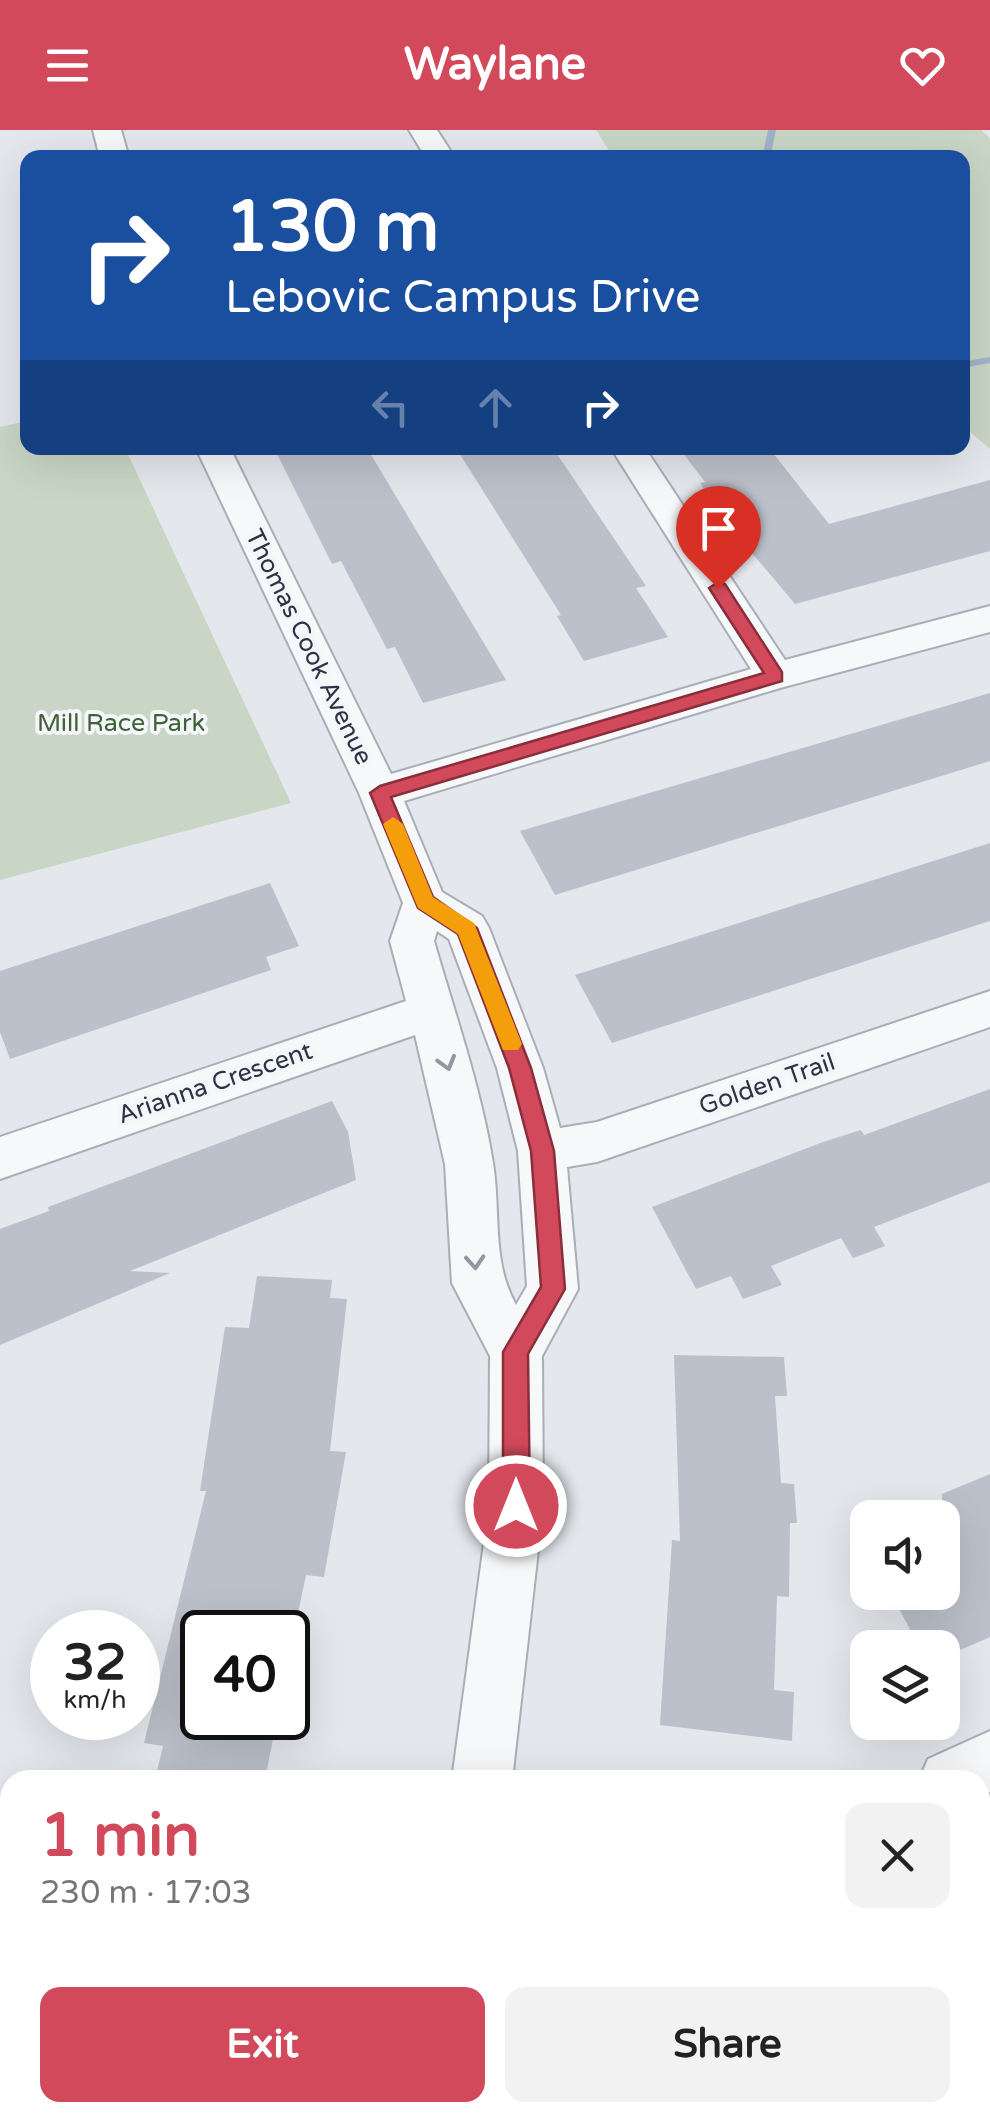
<!DOCTYPE html>
<meta charset="utf-8">
<style>
body{margin:0;font-family:"Varela Round",sans-serif;background:#f2f2f2;color:#222;height:100vh;display:flex;flex-direction:column;font-size:38px;white-space:nowrap}
*{box-sizing:border-box;margin:0}
p{font-size:32px;color:#767676}
.icon{flex:none;width:55px;height:55px;fill:none;stroke:currentColor;stroke-width:2;stroke-linecap:round;stroke-linejoin:round}
.map{position:relative;flex:1;overflow:hidden}
.details{position:absolute;left:0px;top:1640px;width:990px;height:352px;display:flex;flex-direction:column;background:#fff;border-radius:30px 30px 0 0;box-shadow:0 10px 40px #0002}
.details>*{flex:none}
.hud{position:absolute;left:20px;top:20px;width:950px;height:305px;border-radius:20px;box-shadow:0 10px 40px #0002;background:#1a4fa0;color:#fff;overflow:hidden}
.buttons{position:absolute;left:850px;top:1370px;display:grid;gap:20px}
.buttons a{display:grid;place-items:center;width:110px;height:110px;border-radius:20px;background:#fff;box-shadow:0 10px 40px #0002;font-size:50px}
.speed{position:absolute;left:30px;top:1480px;display:flex;gap:20px;font-size:50px;font-weight:700;text-align:center}
.speed>*{display:grid;place-content:center;width:130px;height:130px;border-radius:50%;background:#fff;box-shadow:0 10px 40px #0002;line-height:1}
.speed small{font-size:25px;font-weight:400}
.speed .limit{border:5px solid #111;border-radius:15px;background:#fff;color:#111}
.pin{position:absolute;display:grid;place-items:center;width:85px;height:85px;color:#fff;margin:-102px -42px;border-radius:50% 50% 50% 0;rotate:-45deg;box-shadow:0 0 10px #0007}
.pin .icon{rotate:45deg}
.me{position:absolute;width:110px;margin:-55px;rotate:0deg;stroke-linejoin:round;filter:drop-shadow(0 0 8px #0008)}
.turn{display:flex;align-items:center;gap:35px;height:210px;padding:0 40px;font-size:45px}
.turn .icon{width:130px;height:130px;stroke-width:2.5}
.turn b{display:block;font-size:70px;line-height:85px}
.lanes{display:flex;align-items:center;height:95px;padding:0 40px;background:#0003;justify-content:center;gap:50px;direction:ltr}
.lanes .off{opacity:.35}
.round{display:grid;place-items:center;flex:none;width:105px;height:105px;border-radius:20px;background:#f2f2f2}
.headline{display:flex;align-items:center;justify-content:space-between;height:170px;padding:0 40px}
h1{font-size:60px;font-weight:800;line-height:75px;color:#d1495b}
.action{display:flex;gap:20px;margin-top:auto;padding:20px 40px}
.action a{flex:1;height:115px;border-radius:20px;background:#d1495b;color:#fff;font-size:40px;font-weight:800;line-height:115px;text-align:center}
.action a+a{background:#f2f2f2;color:#222}
header{display:flex;justify-content:space-between;align-items:center;height:130px;padding:0 40px;background:#d1495b;color:#fff;font-size:45px;font-weight:800}
.map>svg:first-child{display:block}
.green{fill:#c9d6c5}
.lines{fill:none;stroke-linecap:round;stroke-linejoin:round}
.stream{fill:#9fb4cc;fill-rule:evenodd}
.building{fill:#bbc0ca}
.minor-casing{stroke:#a9aeb7;stroke-width:4}
.minor{fill:#f7f8fa;fill-rule:evenodd}
.oneway{stroke:#9196a0}
.route{fill:#d1495b;stroke:#882f3b;stroke-width:2.5}
.slow{fill:#f59e0b}
.labels{text-anchor:middle;dominant-baseline:central;stroke-width:8;stroke-linejoin:round;paint-order:stroke}
.street-label{font-size:25px;fill:#2b3445;stroke:#f4f6f9}
.park-label{font-size:25px;fill:#3f6138;stroke:#f4f6f9}
</style>
<header><svg class="icon" aria-label="menu" viewBox="0 0 24 24"><path d="M4 6h16M4 12h16M4 18h16"/></svg>Waylane<svg class="icon" aria-label="heart" viewBox="0 0 24 24"><path d="M12 20l-8-8c-3-5 5-10 8-4 3-6 11-1 8 4z"/></svg></header>
<div class="map">
<svg width="990" height="1992" viewBox="0 0 990 1992">
<rect width="100%" height="100%" fill="#e4e7ec"/>
<!-- green -->
<path class="green" d="M 596,0 L 981,0 L 990,8 L 990,319 L 963,296 L 962,28 L 613,27 Z
M 27,291 L 28,318 L 125,318 L 291,673 L 0,750 L 0,297 Z"/>
<g class="lines">
<!-- stream -->
<path class="stream" d="M 768,0 L 776,0 L 770,28 L 762,28 Z
M 990,227 L 990,233 L 962,238 L 962,232 Z"/>
</g>
<!-- building -->
<path class="building" d="M 274,318 L 367,318 L 506,550 L 423,573 L 395,517 L 387,519 L 341,431 L 332,434 Z
M 456,318 L 553,318 L 646,456 L 636,458 L 668,507 L 584,531 L 557,486 L 561,485 Z
M 679,318 L 769,318 L 829,394 L 990,350 L 990,421 L 795,474 L 726,392 L 700,353 L 705,352 Z
M 990,563 L 990,631 L 555,765 L 520,701 Z
M 990,713 L 990,791 L 612,913 L 575,845 Z
M 270,753 L 299,816 L 266,827 L 271,840 L 10,929 L 0,902 L 0,841 Z
M 990,959 L 990,1052 L 874,1097 L 885,1116 L 853,1128 L 841,1108 L 771,1136 L 782,1155 L 743,1169 L 731,1146 L 696,1159 L 652,1077 L 823,1012 L 861,1000 L 864,1005 Z
M 332,971 L 348,1002 L 356,1050 L 130,1141 L 170,1143 L 0,1215 L 0,1099 L 49,1081 L 48,1077 Z
M 257,1146 L 332,1150 L 330,1168 L 347,1169 L 330,1321 L 346,1322 L 324,1447 L 306,1445 L 294,1502 L 202,1502 L 202,1588 L 277,1588 L 265,1650 L 155,1650 L 163,1616 L 144,1613 L 206,1361 L 200,1361 L 225,1197 L 249,1198 Z
M 674,1225 L 784,1227 L 787,1266 L 775,1266 L 781,1353 L 794,1354 L 797,1393 L 790,1393 L 789,1467 L 777,1466 L 774,1560 L 794,1562 L 792,1611 L 660,1595 L 672,1410 L 680,1411 Z
M 990,1344 L 990,1507 L 942,1528 L 942,1518 L 920,1518 L 890,1462 L 942,1462 L 942,1364 Z"/>
<g class="lines">
<!-- minor casing -->
<g class="minor-casing">
<path id="minor" d="M 93,0 L 121,0 L 129,28 L 100,28 Z
M 409,0 L 437,0 L 455,28 L 426,28 Z
M 196,318 L 230,318 L 391,644 L 751,539 L 611,318 L 645,318 L 785,530 L 990,476 L 990,502 L 780,558 L 404,671 L 442,762 L 482,786 L 489,798 L 543,938 L 560,998 L 597,992 L 990,861 L 990,897 L 597,1032 L 567,1037 L 578,1159 L 542,1226 L 543,1376 L 512,1650 L 452,1650 L 489,1376 L 490,1226 L 452,1153 L 445,1034 L 415,905 L 0,1049 L 0,1007 L 406,871 L 390,811 L 403,773 L 359,663 ZM 437,801 L 449,809 L 497,938 L 518,1021 L 527,1156 L 516,1175 C 491,1130 501,1083 493,1033 C 481,958 455,884 434,811 Z
M 990,1601 L 990,1662 L 980,1667 L 980,1650 L 919,1650 L 928,1629 Z
M 103,1982 L 178,1982 L 174,1992 L 99,1992 Z
M 406,1982 L 472,1982 L 472,1992 L 406,1992 Z"/>
</g>
<!-- minor -->
<use href="#minor" class="minor"/>
</g>
<!-- one-way arrows -->
<defs><path id="oneway-chevron" d="M-2-3.5L2.5 0L-2 3.5" fill="none" stroke-width="1.6" stroke-linecap="round" stroke-linejoin="round" transform="scale(2.5)"/></defs>
<g class="oneway">
<use href="#oneway-chevron" transform="translate(447 933) rotate(74)"/>
<use href="#oneway-chevron" transform="translate(475 1132) rotate(86)"/>
</g>
<!-- route -->
<path class="route" d="M 718,452 L 725,454 L 782,542 L 782,551 L 391,667 L 433,767 L 477,798 L 531,938 L 554,1021 L 565,1159 L 528,1224 L 530,1376 L 526,1385 L 516,1389 L 507,1385 L 503,1376 L 503,1222 L 541,1157 L 531,1021 L 509,938 L 458,804 L 418,778 L 370,663 L 380,656 L 764,543 L 709,458 Z"/>
<!-- slow -->
<path class="slow" d="M 393,687 L 403,694 L 433,767 L 474,793 L 522,914 L 518,920 L 503,920 L 458,804 L 418,778 L 383,694 Z"/>
<g class="labels">
<!-- street labels -->
<g class="street-label">
<text transform="translate(309 517) rotate(64)">Thomas Cook Avenue</text>
<text transform="translate(215 953) rotate(-19)">Arianna Crescent</text>
<text transform="translate(767 954) rotate(-19)">Golden Trail</text>
</g>
<!-- park labels -->
<g class="park-label">
<text x="121" y="593">Mill Race Park</text>
</g>
</g>
</svg>
<div class="buttons">
<a><svg class="icon" aria-label="sound" viewBox="0 0 24 24"><path d="M4 9h4l5-4v14l-5-4H4zM17 9q2 3 0 6"/></svg></a>
<a><svg class="icon" aria-label="layers" viewBox="0 0 24 24"><path d="M12 4l9 5-9 5-9-5zM3 14l9 5 9-5"/></svg></a>
</div>
<div class="speed"><div>32<small>km/h</small></div><div class="limit">40</div></div>
<div class="pin" style="left:718px;top:458px;background:#d93025"><svg class="icon" aria-label="arrive" viewBox="0 0 24 24"><path d="M6 21V4h12l-3 4 3 4H6"/></svg></div>
<svg class="me" style="left:516px;top:1376px" viewBox="-20 -20 40 40"><circle r="17" fill="#d1495b" stroke="#fff" stroke-width="3"/><path d="M0-11L8 9 0 5-8 9z" fill="#fff"/></svg>
<div class="hud">
<div class="turn"><svg class="icon" aria-label="right" viewBox="0 0 24 24"><path d="M7 20v-9h11M14 6l5 5-5 5"/></svg><div><b>130 m</b>Lebovic Campus Drive</div></div>
<div class="lanes"><svg class="icon off" aria-label="left" viewBox="0 0 24 24"><path d="M17 20v-9H6M10 6l-5 5 5 5"/></svg><svg class="icon off" aria-label="ahead" viewBox="0 0 24 24"><path d="M12 20V5M6 11l6-6 6 6"/></svg><svg class="icon" aria-label="right" viewBox="0 0 24 24"><path d="M7 20v-9h11M14 6l5 5-5 5"/></svg></div>
</div>
<section class="details">
<div class="headline"><div><h1>1 min</h1><p>230 m · 17:03</p></div><a class="round"><svg class="icon" aria-label="close" viewBox="0 0 24 24"><path d="M6 6l12 12M18 6L6 18"/></svg></a></div>
<div class="action"><a>Exit</a><a>Share</a></div>
</section>
</div>
